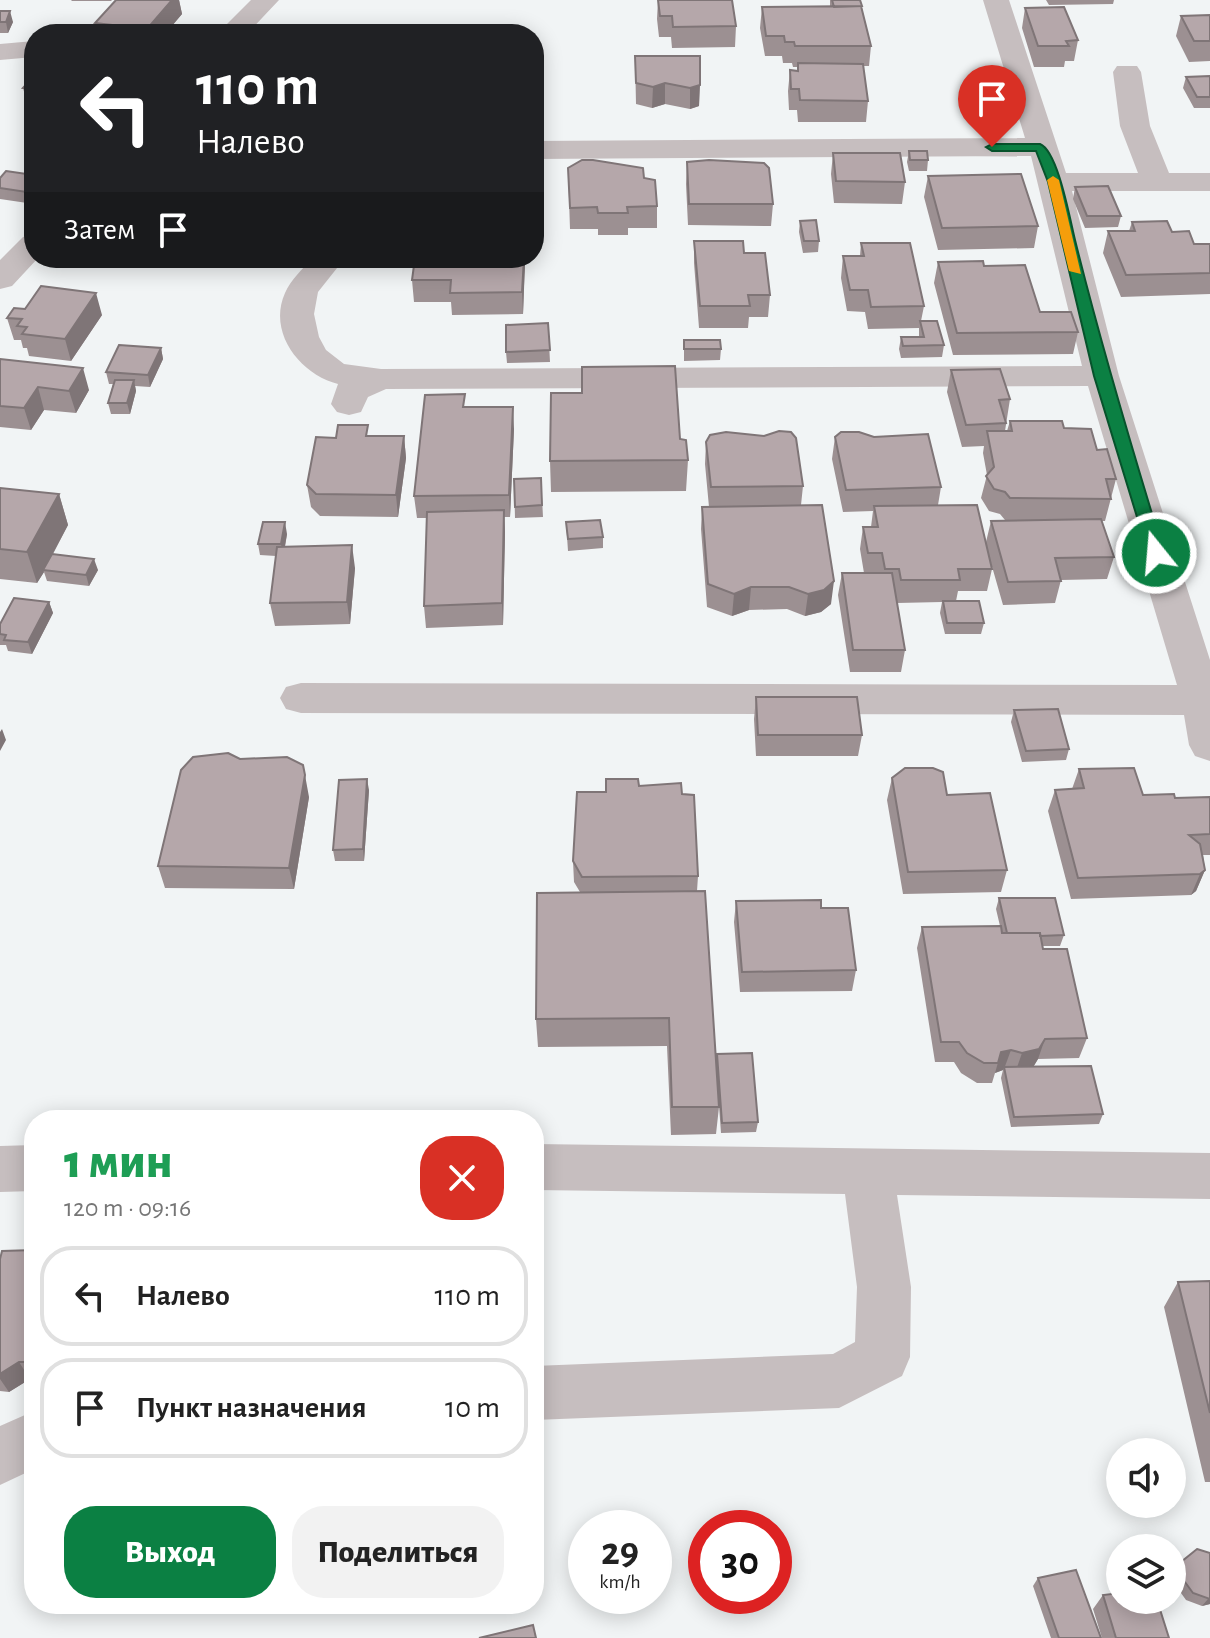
<!DOCTYPE html>
<html lang="ru">
<meta charset="utf-8">
<style>
body{margin:0;font-family:"Alegreya Sans",sans-serif;background:#f2f2f2;color:#222;height:100vh;display:flex;flex-direction:column;font-size:30px;white-space:nowrap}
*{box-sizing:border-box;margin:0}
p{font-size:26px;color:#767676}
.icon{flex:none;width:44px;height:44px;fill:none;stroke:currentColor;stroke-width:2;stroke-linecap:round;stroke-linejoin:round}
.map{position:relative;flex:1;overflow:hidden}
.drawer{position:absolute;left:24px;top:1110px;width:520px;height:504px;display:flex;flex-direction:column;background:#fff;border-radius:32px;box-shadow:0 4px 20px #0003}
.drawer>*{flex:none}
.banner{position:absolute;left:24px;top:24px;width:520px;height:244px;border-radius:32px;box-shadow:0 4px 20px #0003;background:#202124;color:#fff;overflow:hidden}
.fabs{position:absolute;left:1106px;top:1438px;display:grid;gap:16px}
.fabs a{display:grid;place-items:center;width:80px;height:80px;border-radius:50%;background:#fff;box-shadow:0 4px 20px #0003;font-size:40px}
.speed{position:absolute;left:568px;top:1510px;display:flex;gap:16px;font-size:40px;font-weight:700;text-align:center}
.speed>*{display:grid;place-content:center;width:104px;height:104px;border-radius:50%;background:#fff;box-shadow:0 4px 20px #0003;line-height:1}
.speed small{font-size:20px;font-weight:400}
.speed .limit{border:12px solid #d22;background:#fff;color:#111}
.pin{position:absolute;display:grid;place-items:center;width:68px;height:68px;color:#fff;margin:-82px -34px;border-radius:50% 50% 50% 0;rotate:-45deg;box-shadow:0 0 8px #0007}
.pin .icon{rotate:45deg}
.me{position:absolute;width:88px;margin:-44px;rotate:343deg;stroke-linejoin:round;filter:drop-shadow(0 0 6px #0008)}
.turn{display:flex;align-items:center;gap:28px;height:168px;padding:0 40px;font-size:36px}
.turn .icon{width:104px;height:104px;stroke-width:2.5}
.turn b{display:block;font-size:56px;line-height:68px}
.then{display:flex;align-items:center;height:76px;padding:0 40px;background:#0003;gap:16px;font-size:30px}
.round{display:grid;place-items:center;flex:none;width:84px;height:84px;border-radius:32px;background:#f2f2f2}
.headline{display:flex;align-items:center;justify-content:space-between;height:136px;padding:0 40px}
h1{font-size:48px;font-weight:800;line-height:60px;color:#1e9e55}
.cta{display:flex;gap:16px;margin-top:auto;padding:16px 40px}
.cta a{flex:1;height:92px;border-radius:32px;background:#0b8043;color:#fff;font-size:32px;font-weight:800;line-height:92px;text-align:center}
.cta a+a{background:#f2f2f2;color:#222}
ul{padding:0;list-style:none}
li{display:flex;align-items:center;gap:24px;height:100px;margin:0 16px 12px;padding:0 24px;border:4px solid #e0e0e0;border-radius:32px}
li div{flex:1}
li b{display:block;font-size:30px}
li em{font-style:normal}
.map>svg:first-child{display:block}
.lines{fill:none;stroke-linecap:round;stroke-linejoin:round}
.minor{fill:#c6bebf;fill-rule:evenodd}
.wall{fill:#9c9092}
.shaded-wall{fill:#7f7577}
.building{fill:#b5a7aa;stroke:#7f7577;stroke-width:2}
.route{fill:#0b8043;stroke:#07532c;stroke-width:2}
.slow{fill:#f59e0b}
</style>
<div class="map">
<svg width="1210" height="1638" viewBox="0 0 1210 1638">
<rect width="100%" height="100%" fill="#f1f4f5"/>
<g class="lines">
<!-- minor -->
<path class="minor" d="M 251,0 L 279,0 L 247,34 L 217,34 Z
M 983,0 L 1009,0 L 1066,173 L 1138,173 L 1120,126 L 1113,72 L 1117,66 L 1137,66 L 1141,72 L 1150,126 L 1169,173 L 1210,173 L 1210,191 L 1072,191 L 1119,376 L 1210,660 L 1210,761 L 1195,756 L 1189,745 L 1184,715 L 301,713 L 286,709 L 280,698 L 286,687 L 301,683 L 1177,685 L 1088,386 L 386,389 L 368,397 L 361,412 L 349,415 L 337,412 L 331,404 L 338,384 C 301,375 267,333 285,293 C 291,279 303,269 312,258 L 345,258 L 318,292 L 314,314 L 319,337 L 326,350 L 344,364 L 381,369 L 1082,366 L 1031,156 L 534,159 L 534,141 L 1025,138 Z
M 34,41 L 34,57 L 0,60 L 0,44 Z
M 34,234 L 34,258 L 38,258 L 12,286 L 0,289 L 0,260 L 23,237 Z
M 534,1144 L 1210,1153 L 1210,1199 L 897,1195 L 911,1287 L 910,1357 L 902,1376 L 839,1408 L 534,1420 L 534,1366 L 833,1354 L 855,1342 L 857,1287 L 845,1194 L 534,1190 Z
M 34,1145 L 34,1191 L 0,1192 L 0,1146 Z
M 34,1411 L 34,1469 L 0,1485 L 0,1426 Z"/>
</g>
<!-- wall -->
<path class="wall" d="M 71,0 L 112,0 L 111,1 L 72,1 Z
M 116,0 L 179,0 L 182,14 L 165,34 L 98,34 L 95,23 Z
M 658,0 L 736,26 L 735,47 L 672,48 L 671,37 L 659,37 L 657,19 Z
M 830,0 L 860,0 L 871,46 L 869,66 L 863,66 L 868,101 L 866,122 L 798,122 L 797,110 L 789,110 L 788,91 L 790,70 L 797,71 L 797,67 L 793,67 L 792,63 L 783,63 L 782,56 L 765,56 L 760,28 L 762,7 L 830,7 Z
M 1046,0 L 1114,0 L 1113,4 L 1049,5 Z
M 1025,8 L 1078,40 L 1074,61 L 1065,61 L 1064,67 L 1034,67 L 1022,28 Z
M 0,11 L 13,22 L 8,33 L 0,33 Z
M 1210,15 L 1210,61 L 1189,62 L 1176,36 L 1181,16 Z
M 635,56 L 700,56 L 699,106 L 690,109 L 665,104 L 652,108 L 636,104 Z
M 34,76 L 34,109 L 29,109 L 23,88 Z
M 1210,76 L 1210,108 L 1194,108 L 1183,88 L 1186,77 Z
M 909,151 L 928,160 L 927,171 L 909,171 L 907,162 Z
M 833,153 L 905,182 L 902,204 L 834,203 L 831,174 Z
M 687,162 L 773,204 L 771,226 L 688,225 L 686,184 Z
M 568,168 L 644,178 L 657,206 L 657,228 L 628,228 L 628,235 L 598,235 L 598,229 L 570,229 Z
M 34,175 L 34,204 L 0,199 L 0,178 Z
M 928,176 L 1038,226 L 1034,248 L 938,250 L 924,197 Z
M 1075,187 L 1121,216 L 1118,227 L 1085,228 L 1073,199 Z
M 800,221 L 819,241 L 818,252 L 803,253 L 799,232 Z
M 1132,222 L 1172,232 L 1194,244 L 1210,244 L 1210,294 L 1121,297 L 1103,253 L 1108,231 L 1129,231 Z
M 694,241 L 744,253 L 770,295 L 768,317 L 749,317 L 748,328 L 699,328 L 694,263 Z
M 861,243 L 924,306 L 921,321 L 944,345 L 942,357 L 901,358 L 899,349 L 901,337 L 919,337 L 919,328 L 868,329 L 865,312 L 847,311 L 841,278 L 843,256 L 860,256 Z
M 415,258 L 525,258 L 523,314 L 452,315 L 451,302 L 414,302 L 412,280 Z
M 938,262 L 984,266 L 1040,312 L 1078,332 L 1073,354 L 953,355 L 934,283 Z
M 102,315 L 71,361 L 29,356 L 27,348 L 23,348 L 21,340 L 14,340 L 7,318 Z
M 548,323 L 550,362 L 507,363 L 506,352 Z
M 684,340 L 721,349 L 720,360 L 684,361 Z
M 161,348 L 163,359 L 150,387 L 135,386 L 136,391 L 130,414 L 111,414 L 108,403 L 113,384 L 109,384 L 106,372 Z
M 0,359 L 89,390 L 76,413 L 44,410 L 31,430 L 0,427 Z
M 951,370 L 1010,399 L 1005,431 L 1007,431 L 1010,421 L 1064,428 L 1097,450 L 1116,479 L 1105,521 L 1102,521 L 1114,557 L 1107,579 L 1061,580 L 1055,603 L 1003,605 L 991,563 L 992,569 L 987,591 L 958,591 L 956,601 L 984,623 L 981,634 L 945,634 L 940,613 L 942,602 L 897,603 L 905,650 L 901,672 L 850,672 L 838,595 L 842,573 L 864,573 L 860,549 L 863,527 L 871,527 L 873,511 L 843,512 L 832,459 L 835,437 L 941,487 L 938,505 L 986,542 L 991,521 L 1028,521 L 1005,520 L 1000,514 L 989,511 L 981,498 L 987,475 L 983,453 L 984,446 L 962,447 L 947,392 Z
M 466,407 L 514,429 L 510,517 L 504,517 L 505,532 L 503,625 L 426,628 L 424,606 L 427,518 L 417,518 L 414,496 Z
M 369,436 L 404,436 L 406,458 L 398,517 L 320,516 L 311,507 L 307,485 L 336,438 Z
M 680,439 L 688,460 L 686,491 L 551,492 L 550,461 Z
M 706,442 L 803,486 L 801,505 L 831,604 L 821,612 L 805,616 L 787,609 L 749,610 L 732,616 L 707,607 L 701,529 L 702,507 L 709,507 L 705,464 Z
M 541,478 L 543,517 L 515,518 L 514,479 Z
M 0,488 L 59,494 L 68,525 L 53,554 L 98,570 L 89,586 L 47,581 L 44,572 L 37,583 L 0,579 Z
M 566,522 L 603,537 L 603,548 L 568,551 Z
M 287,534 L 285,547 L 355,568 L 350,624 L 275,626 L 270,603 L 276,556 L 260,555 L 258,544 Z
M 49,602 L 53,613 L 32,654 L 8,651 L 6,645 L 0,645 L 0,624 Z
M 756,697 L 862,735 L 858,756 L 756,756 L 754,719 Z
M 1014,710 L 1069,749 L 1066,760 L 1022,762 L 1011,722 Z
M 1079,769 L 1143,795 L 1175,798 L 1210,797 L 1210,855 L 1203,855 L 1205,870 L 1196,891 L 1191,895 L 1071,899 L 1048,811 L 1055,790 L 1072,789 Z
M 892,778 L 947,795 L 1007,870 L 1001,892 L 903,894 L 887,800 Z
M 639,786 L 682,794 L 698,876 L 697,891 L 719,1107 L 716,1134 L 671,1135 L 667,1046 L 538,1047 L 536,1019 L 580,892 L 574,882 L 573,861 L 606,792 Z
M 369,790 L 364,861 L 335,861 L 333,850 Z
M 309,797 L 294,889 L 165,888 L 158,866 Z
M 999,898 L 1064,935 L 1060,946 L 1042,946 L 1087,1038 L 1079,1058 L 1038,1059 L 1033,1067 L 1103,1114 L 1099,1124 L 1011,1127 L 1001,1078 L 1003,1070 L 995,1073 L 992,1083 L 977,1083 L 961,1073 L 954,1062 L 935,1062 L 917,948 L 922,927 L 1000,926 L 996,909 Z
M 736,901 L 856,970 L 852,991 L 740,992 L 734,922 Z
M 717,1054 L 758,1122 L 756,1132 L 721,1133 L 716,1065 Z
M 34,1250 L 34,1379 L 30,1379 L 9,1392 L 0,1391 L 0,1259 Z
M 1210,1281 L 1210,1482 L 1205,1482 L 1164,1307 L 1178,1282 Z
M 1197,1549 L 1210,1604 L 1202,1606 L 1186,1600 L 1176,1586 L 1175,1570 L 1181,1562 Z
M 1038,1578 L 1101,1638 L 1051,1638 L 1033,1586 Z
M 1103,1595 L 1169,1638 L 1102,1638 L 1093,1609 Z"/>
<!-- shaded-wall -->
<path class="shaded-wall" d="M 172,0 L 179,0 L 182,14 L 165,34 L 148,34 L 147,29 Z
M 10,11 L 13,22 L 8,33 L 6,22 Z
M 665,83 L 665,104 L 652,108 L 653,87 Z
M 700,85 L 699,106 L 690,109 L 690,88 Z
M 524,258 L 525,258 L 525,264 L 523,314 L 522,292 Z
M 96,293 L 102,315 L 71,361 L 65,339 Z
M 161,348 L 163,359 L 150,387 L 148,375 Z
M 83,368 L 89,390 L 76,413 L 69,391 Z
M 134,380 L 136,391 L 130,414 L 127,403 Z
M 38,387 L 44,410 L 31,430 L 24,408 Z
M 513,407 L 514,429 L 510,517 L 509,495 Z
M 404,436 L 406,458 L 398,517 L 396,495 Z
M 59,494 L 68,525 L 44,570 L 43,570 L 44,572 L 37,583 L 27,552 Z
M 504,510 L 505,532 L 503,625 L 502,603 Z
M 285,522 L 287,534 L 283,556 L 281,544 Z
M 352,545 L 355,568 L 350,624 L 347,602 Z
M 94,559 L 98,570 L 89,586 L 86,575 Z
M 834,581 L 831,604 L 821,612 L 805,616 L 808,594 Z
M 751,587 L 749,610 L 732,616 L 734,594 Z
M 49,602 L 53,613 L 32,654 L 28,642 Z
M 2,729 L 6,740 L 0,751 L 0,732 Z
M 305,775 L 309,797 L 294,889 L 289,868 Z
M 367,779 L 369,790 L 364,861 L 363,849 Z
M 1205,870 L 1196,891 L 1191,895 L 1200,874 Z
M 1045,1039 L 1038,1059 L 1032,1069 L 1015,1073 L 1022,1053 Z
M 1011,1050 L 1004,1069 L 1004,1067 L 1003,1070 L 995,1073 L 1001,1052 Z
M 19,1362 L 30,1379 L 9,1392 L 0,1379 L 0,1374 Z
M 1208,1599 L 1210,1599 L 1210,1604 L 1202,1606 Z"/>
<!-- building -->
<path class="building" d="M 116,0 L 172,0 L 147,29 L 95,23 Z
M 658,0 L 732,0 L 736,26 L 673,27 L 672,16 L 660,16 Z
M 832,0 L 860,0 L 862,6 L 834,7 Z
M 861,6 L 871,46 L 795,46 L 794,42 L 785,42 L 784,36 L 766,36 L 762,7 Z
M 1064,7 L 1078,40 L 1066,41 L 1069,46 L 1038,46 L 1025,8 Z
M 0,11 L 10,11 L 6,22 L 0,22 Z
M 1210,15 L 1210,41 L 1194,41 L 1181,16 Z
M 635,56 L 700,56 L 700,85 L 690,88 L 665,83 L 653,87 L 636,83 Z
M 798,63 L 863,64 L 868,101 L 800,100 L 799,89 L 791,89 L 790,70 L 798,71 Z
M 34,76 L 34,89 L 23,88 Z
M 1210,76 L 1210,97 L 1197,97 L 1186,77 Z
M 909,151 L 927,151 L 928,160 L 910,160 Z
M 833,153 L 900,153 L 905,182 L 836,181 Z
M 582,160 L 593,160 L 643,168 L 644,178 L 655,180 L 657,206 L 627,207 L 628,213 L 598,213 L 597,207 L 570,208 L 568,168 Z
M 709,160 L 764,163 L 769,168 L 773,204 L 689,204 L 687,162 Z
M 6,171 L 34,175 L 34,191 L 33,193 L 0,188 L 0,178 Z
M 1021,174 L 1038,226 L 942,228 L 928,176 Z
M 1108,186 L 1121,216 L 1087,216 L 1075,187 Z
M 816,220 L 819,241 L 804,241 L 800,221 Z
M 1167,221 L 1172,232 L 1189,231 L 1194,244 L 1210,244 L 1210,273 L 1126,275 L 1108,231 L 1135,231 L 1132,222 Z
M 694,241 L 743,241 L 744,253 L 765,253 L 770,295 L 748,295 L 750,306 L 700,306 Z
M 861,243 L 910,243 L 924,306 L 871,307 L 868,290 L 850,290 L 843,256 L 864,256 Z
M 415,258 L 524,258 L 522,292 L 450,293 L 451,280 L 412,280 Z
M 983,261 L 984,266 L 1025,265 L 1040,312 L 1071,312 L 1078,332 L 957,333 L 938,262 Z
M 41,286 L 96,293 L 65,339 L 22,334 L 27,327 L 17,326 L 22,319 L 7,318 L 14,308 L 25,309 Z
M 920,321 L 937,321 L 944,345 L 903,346 L 901,337 L 924,337 Z
M 548,323 L 550,350 L 506,352 L 506,325 Z
M 684,340 L 720,340 L 721,349 L 684,349 Z
M 119,345 L 161,348 L 148,375 L 106,372 Z
M 0,359 L 83,368 L 69,391 L 38,387 L 24,408 L 0,406 Z
M 675,366 L 680,439 L 686,440 L 688,460 L 550,461 L 551,393 L 582,393 L 582,367 Z
M 1000,369 L 1010,399 L 999,400 L 1006,423 L 966,425 L 951,370 Z
M 115,380 L 134,380 L 127,403 L 108,403 Z
M 465,394 L 463,407 L 513,407 L 509,495 L 414,496 L 425,395 Z
M 1010,421 L 1062,421 L 1064,428 L 1091,429 L 1097,450 L 1107,449 L 1116,479 L 1106,479 L 1111,499 L 1010,498 L 1005,492 L 994,489 L 986,476 L 994,467 L 987,431 L 1012,431 Z
M 338,425 L 368,425 L 366,436 L 404,436 L 396,495 L 316,494 L 307,485 L 316,437 L 336,438 Z
M 779,431 L 791,432 L 796,438 L 803,486 L 711,487 L 706,442 L 710,435 L 726,432 L 764,436 Z
M 841,432 L 859,432 L 874,437 L 928,434 L 941,487 L 846,490 L 835,437 Z
M 541,478 L 542,505 L 515,507 L 514,479 Z
M 0,488 L 59,494 L 27,552 L 0,549 Z
M 822,505 L 834,581 L 824,590 L 808,594 L 789,587 L 751,587 L 734,594 L 708,584 L 702,507 Z
M 977,505 L 992,569 L 958,569 L 960,580 L 901,580 L 899,569 L 885,569 L 882,553 L 868,553 L 863,527 L 878,527 L 874,506 Z
M 504,510 L 502,603 L 424,606 L 427,512 Z
M 1101,519 L 1114,557 L 1055,558 L 1061,581 L 1008,582 L 991,521 Z
M 600,520 L 603,537 L 568,539 L 566,522 Z
M 263,522 L 285,522 L 281,544 L 258,544 Z
M 352,545 L 347,602 L 270,603 L 277,547 Z
M 52,554 L 94,559 L 86,575 L 43,570 Z
M 842,573 L 892,573 L 905,650 L 853,650 Z
M 14,598 L 49,602 L 28,642 L 4,640 L 6,635 L 0,634 L 0,624 Z
M 943,601 L 979,601 L 984,623 L 947,623 Z
M 756,697 L 857,697 L 862,735 L 758,735 Z
M 1058,709 L 1069,749 L 1026,751 L 1014,710 Z
M 228,753 L 240,759 L 287,757 L 303,765 L 305,775 L 289,868 L 158,866 L 181,770 L 193,757 Z
M 905,768 L 933,768 L 943,772 L 947,795 L 990,793 L 1007,870 L 908,872 L 892,778 Z
M 1134,768 L 1143,795 L 1174,794 L 1175,798 L 1210,797 L 1210,834 L 1189,835 L 1200,844 L 1205,870 L 1200,874 L 1078,878 L 1055,790 L 1084,788 L 1079,769 Z
M 367,779 L 363,849 L 333,850 L 339,780 Z
M 606,779 L 638,779 L 639,786 L 681,783 L 682,794 L 694,795 L 698,876 L 582,877 L 573,861 L 577,792 L 606,792 Z
M 705,891 L 719,1107 L 672,1107 L 669,1018 L 536,1019 L 537,893 Z
M 999,898 L 1055,898 L 1064,935 L 1040,936 L 1040,933 L 1007,933 Z
M 821,900 L 821,908 L 848,908 L 856,970 L 742,972 L 736,901 Z
M 1001,926 L 1002,933 L 1040,933 L 1043,949 L 1067,949 L 1087,1038 L 1045,1039 L 1039,1049 L 1022,1053 L 1011,1050 L 1001,1052 L 998,1063 L 984,1063 L 967,1053 L 959,1042 L 941,1042 L 922,927 Z
M 752,1053 L 758,1122 L 722,1123 L 717,1054 Z
M 1091,1066 L 1103,1114 L 1014,1117 L 1004,1067 Z
M 34,1250 L 34,1362 L 19,1362 L 0,1374 L 0,1259 L 2,1251 Z
M 1210,1281 L 1210,1413 L 1178,1282 Z
M 1197,1549 L 1210,1553 L 1210,1599 L 1193,1593 L 1182,1578 L 1181,1562 Z
M 1076,1570 L 1101,1638 L 1059,1638 L 1038,1578 Z
M 1120,1593 L 1120,1600 L 1157,1600 L 1169,1638 L 1116,1638 L 1103,1595 Z
M 533,1625 L 536,1638 L 479,1638 Z"/>
<!-- route -->
<path class="route" d="M 1040,144 C 1058,151 1070,220 1075,240 C 1101,345 1132,449 1164,553 L 1162,557 L 1156,558 L 1148,553 L 1094,376 L 1048,182 L 1036,151 L 992,151 L 986,147 L 992,144 Z"/>
<!-- slow -->
<path class="slow" d="M 1053,176 L 1059,180 L 1081,274 L 1069,271 L 1047,180 Z"/>
</svg>
<div class="fabs">
<a><svg class="icon" aria-label="sound" viewBox="0 0 24 24"><path d="M4 9h4l5-4v14l-5-4H4zM17 9q2 3 0 6"/></svg></a>
<a><svg class="icon" aria-label="layers" viewBox="0 0 24 24"><path d="M12 4l9 5-9 5-9-5zM3 14l9 5 9-5"/></svg></a>
</div>
<div class="speed"><div>29<small>km/h</small></div><div class="limit">30</div></div>
<div class="pin" style="left:992px;top:147px;background:#d93025"><svg class="icon" aria-label="arrive" viewBox="0 0 24 24"><path d="M6 21V4h12l-3 4 3 4H6"/></svg></div>
<svg class="me" style="left:1156px;top:553px" viewBox="-20 -20 40 40"><circle r="17" fill="#0b8043" stroke="#fff" stroke-width="3"/><path d="M0-11L8 9 0 5-8 9z" fill="#fff"/></svg>
<div class="banner">
<div class="turn"><svg class="icon" aria-label="left" viewBox="0 0 24 24"><path d="M17 20v-9H6M10 6l-5 5 5 5"/></svg><div><b>110 m</b>Налево</div></div>
<div class="then">Затем<svg class="icon" aria-label="arrive" viewBox="0 0 24 24"><path d="M6 21V4h12l-3 4 3 4H6"/></svg></div>
</div>
<section class="drawer">
<div class="headline"><div><h1>1 мин</h1><p>120 m · 09:16</p></div><a class="round" style="background:#d93025;color:#fff"><svg class="icon" aria-label="close" viewBox="0 0 24 24"><path d="M6 6l12 12M18 6L6 18"/></svg></a></div>
<ul>
<li><svg class="icon" aria-label="left" viewBox="0 0 24 24"><path d="M17 20v-9H6M10 6l-5 5 5 5"/></svg><div><b>Налево</b></div><em>110 m</em></li>
<li><svg class="icon" aria-label="arrive" viewBox="0 0 24 24"><path d="M6 21V4h12l-3 4 3 4H6"/></svg><div><b>Пункт назначения</b></div><em>10 m</em></li>
</ul>
<div class="cta"><a>Выход</a><a>Поделиться</a></div>
</section>
</div>
